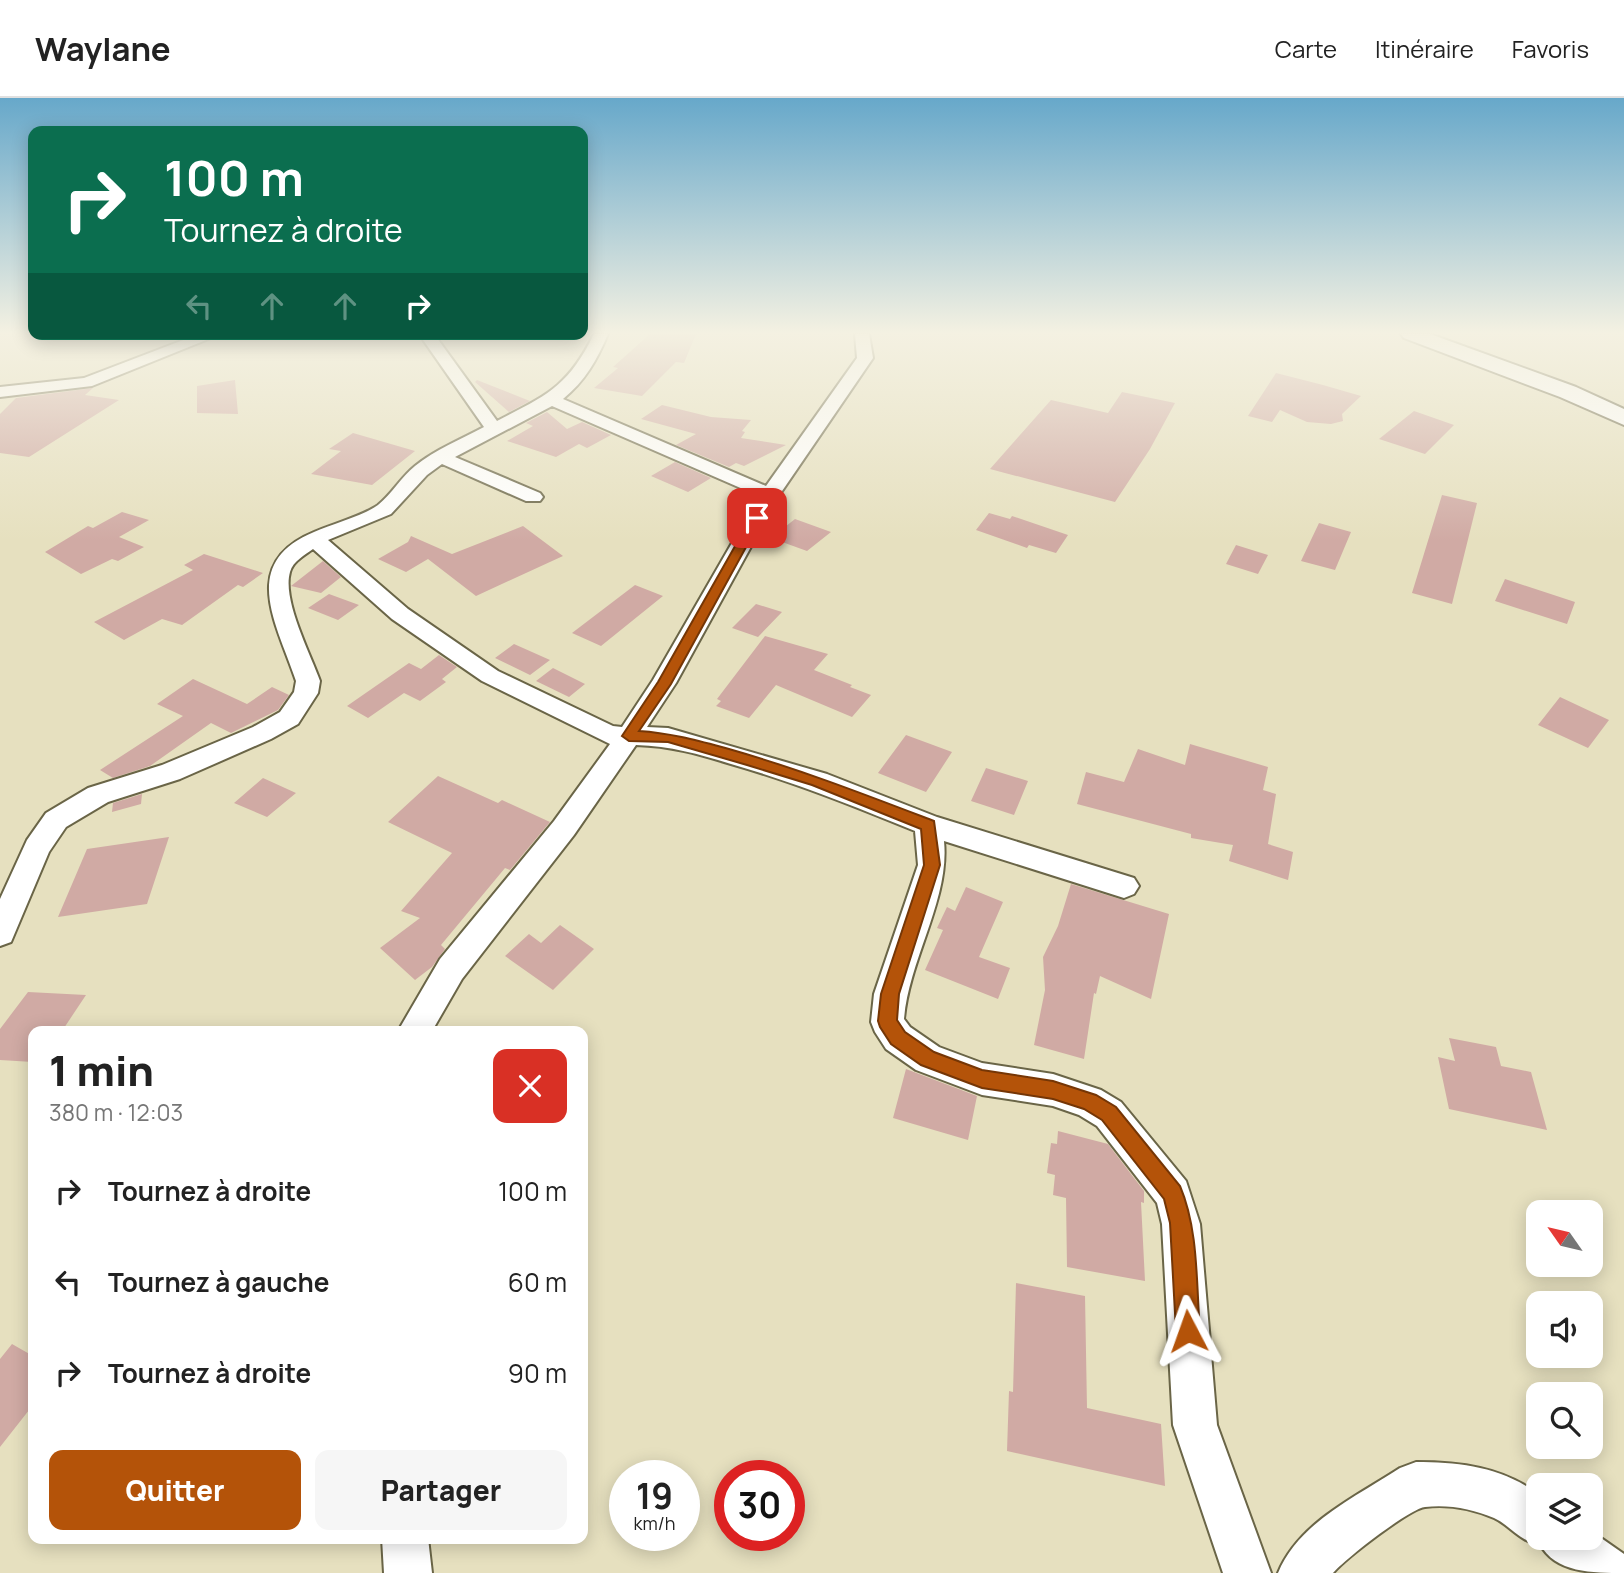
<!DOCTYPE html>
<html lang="fr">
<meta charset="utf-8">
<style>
body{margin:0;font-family:Manrope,sans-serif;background:#f6f6f6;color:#222;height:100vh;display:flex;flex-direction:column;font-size:26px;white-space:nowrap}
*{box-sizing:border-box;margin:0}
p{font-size:23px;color:#767676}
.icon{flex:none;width:38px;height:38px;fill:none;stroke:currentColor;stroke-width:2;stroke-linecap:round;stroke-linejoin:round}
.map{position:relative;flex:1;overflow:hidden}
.sheet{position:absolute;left:28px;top:928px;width:560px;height:518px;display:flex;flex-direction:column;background:#fff;border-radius:14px;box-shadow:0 4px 18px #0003}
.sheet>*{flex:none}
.banner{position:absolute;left:28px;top:28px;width:560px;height:214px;border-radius:14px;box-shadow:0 4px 18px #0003;background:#0b6e4f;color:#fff;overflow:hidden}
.needle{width:46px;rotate:304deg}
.tools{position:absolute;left:1526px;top:1102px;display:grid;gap:14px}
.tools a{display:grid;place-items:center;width:77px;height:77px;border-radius:14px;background:#fff;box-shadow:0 4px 18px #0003;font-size:35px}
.speed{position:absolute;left:609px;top:1362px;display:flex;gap:14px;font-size:35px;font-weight:700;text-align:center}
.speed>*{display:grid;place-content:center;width:91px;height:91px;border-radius:50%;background:#fff;box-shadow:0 4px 18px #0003;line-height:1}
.speed small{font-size:18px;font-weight:400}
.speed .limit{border:10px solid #d22;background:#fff;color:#111}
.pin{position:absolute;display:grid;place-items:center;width:60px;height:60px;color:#fff;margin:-30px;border-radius:14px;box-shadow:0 4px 10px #0006}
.me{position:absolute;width:77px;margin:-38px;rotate:356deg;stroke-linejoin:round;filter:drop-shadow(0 0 5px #0008)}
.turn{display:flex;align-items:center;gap:24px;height:147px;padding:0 21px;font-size:32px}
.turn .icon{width:91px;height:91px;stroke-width:2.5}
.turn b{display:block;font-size:49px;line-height:60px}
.lanes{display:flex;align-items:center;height:66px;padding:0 21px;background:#0003;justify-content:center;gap:35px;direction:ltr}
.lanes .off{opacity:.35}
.round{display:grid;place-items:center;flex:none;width:74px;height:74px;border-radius:14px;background:#f6f6f6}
.headline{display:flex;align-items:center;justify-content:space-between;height:119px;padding:0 21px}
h1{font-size:42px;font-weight:800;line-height:52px}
.action{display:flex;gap:14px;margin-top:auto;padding:14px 21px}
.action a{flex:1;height:80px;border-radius:14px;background:#b45309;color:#fff;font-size:28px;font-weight:800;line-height:80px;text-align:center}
.action a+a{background:#f6f6f6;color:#222}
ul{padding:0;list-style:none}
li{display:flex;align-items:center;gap:21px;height:91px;padding:0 21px}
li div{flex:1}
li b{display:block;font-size:26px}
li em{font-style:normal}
header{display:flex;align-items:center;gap:42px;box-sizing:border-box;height:98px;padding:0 35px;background:#fff;border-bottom:2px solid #e0e0e0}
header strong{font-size:33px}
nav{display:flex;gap:38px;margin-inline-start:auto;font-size:24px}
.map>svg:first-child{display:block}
.building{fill:#d0aaa4}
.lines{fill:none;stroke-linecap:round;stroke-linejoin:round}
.minor-casing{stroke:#6a6547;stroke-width:4}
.trunk-casing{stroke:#6a6547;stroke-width:4}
.minor{fill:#fff;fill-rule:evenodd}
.trunk{fill:#fff;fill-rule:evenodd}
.route{fill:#b45309;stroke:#753606;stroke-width:2}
</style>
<header>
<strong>Waylane</strong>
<nav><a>Carte</a><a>Itinéraire</a><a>Favoris</a></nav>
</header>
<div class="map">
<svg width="1624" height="1475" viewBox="0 0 1624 1475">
<rect width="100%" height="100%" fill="#e6e0bf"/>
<!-- building -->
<path class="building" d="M 650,236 L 696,236 L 684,265 L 676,264 L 642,298 L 594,290 L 618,270 L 613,269 Z
M 1276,275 L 1323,287 L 1361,298 L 1342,316 L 1343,323 L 1331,326 L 1307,324 L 1280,312 L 1272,324 L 1248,318 Z
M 235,282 L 238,316 L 197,315 L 197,288 Z
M 477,282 L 530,303 L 509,314 L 475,284 Z
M 93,290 L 85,297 L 119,302 L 29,359 L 0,355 L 0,316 L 16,300 Z
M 1122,294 L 1175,305 L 1150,351 L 1115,404 L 990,371 L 1051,302 L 1108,315 Z
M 662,307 L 711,319 L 751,322 L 742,333 L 745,334 L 741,340 L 786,347 L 744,368 L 736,365 L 729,369 L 676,347 L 696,336 L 641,321 Z
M 1414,313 L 1454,327 L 1425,356 L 1379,341 Z
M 547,314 L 567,331 L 582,324 L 611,337 L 587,350 L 579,346 L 556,359 L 507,343 L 533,328 L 526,325 Z
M 353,335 L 415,353 L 372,387 L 311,376 L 341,353 L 329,351 Z
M 675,364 L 711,380 L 688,394 L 651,378 Z
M 1442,397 L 1477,405 L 1452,506 L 1412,495 Z
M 122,414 L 149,422 L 119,439 L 144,449 L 118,463 L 112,461 L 81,476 L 45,454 L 88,428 L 93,430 Z
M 989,415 L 1010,421 L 1012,418 L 1068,437 L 1056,455 L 1029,447 L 1027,450 L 976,432 Z
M 795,421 L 831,434 L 807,453 L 771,440 Z
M 1319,425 L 1351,434 L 1335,472 L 1301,463 Z
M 523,428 L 563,458 L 476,498 L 428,461 L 406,474 L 378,461 L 408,444 L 411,438 L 452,456 Z
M 1236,447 L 1268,457 L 1258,476 L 1226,466 Z
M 204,456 L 263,475 L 243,489 L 238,487 L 182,527 L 162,521 L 124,542 L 94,524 L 193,472 L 184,467 Z
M 323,463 L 341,479 L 321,495 L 291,488 Z
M 1505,481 L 1575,504 L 1567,526 L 1495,503 Z
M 635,487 L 663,498 L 601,548 L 572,535 Z
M 329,496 L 359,507 L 338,522 L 308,510 Z
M 756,506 L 782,514 L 758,539 L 732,530 Z
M 765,538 L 828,556 L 814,572 L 852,587 L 850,589 L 871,597 L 852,619 L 776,587 L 749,620 L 716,608 L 721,603 L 717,601 Z
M 514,546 L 550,562 L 530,577 L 495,560 Z
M 439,557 L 457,569 L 442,581 L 446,584 L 420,603 L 404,595 L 368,620 L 347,608 L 409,565 L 421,571 Z
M 553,570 L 585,586 L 569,599 L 536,583 Z
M 193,581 L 247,606 L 272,589 L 289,597 L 278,612 L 231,635 L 211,625 L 150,668 L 113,680 L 100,672 L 183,618 L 157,606 Z
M 1560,599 L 1609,622 L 1588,650 L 1538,627 Z
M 906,637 L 952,654 L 926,694 L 878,675 Z
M 1190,646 L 1268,669 L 1263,692 L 1276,696 L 1268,746 L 1293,754 L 1288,782 L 1229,763 L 1233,747 L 1191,740 L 1191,736 L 1077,706 L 1086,674 L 1124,684 L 1138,651 L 1185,667 Z
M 986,670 L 1028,683 L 1014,717 L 971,703 Z
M 438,678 L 498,705 L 502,702 L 550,724 L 510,772 L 505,770 L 441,847 L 445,851 L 432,869 L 415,882 L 380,850 L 420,820 L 401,813 L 452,755 L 388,724 Z
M 263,680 L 296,695 L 267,719 L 234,705 Z
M 142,696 L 141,706 L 112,714 L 113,705 Z
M 169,739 L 147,806 L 58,819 L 87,751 Z
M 1071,786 L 1169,816 L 1151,901 L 1100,878 L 1096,896 L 1094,895 L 1084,961 L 1034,947 L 1045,892 L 1043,859 L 1058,828 Z
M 966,789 L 1003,804 L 979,859 L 1010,870 L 998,901 L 925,872 L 943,832 L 937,830 L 947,809 L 955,813 Z
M 560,827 L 594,851 L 553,892 L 505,858 L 529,836 L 541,845 Z
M 28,894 L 86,897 L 62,933 L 33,933 L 33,964 L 0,962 L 0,931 Z
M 1449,940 L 1496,949 L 1501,968 L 1531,974 L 1547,1032 L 1449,1011 L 1438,959 L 1455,963 Z
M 906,971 L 977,998 L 968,1042 L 893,1020 Z
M 1058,1033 L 1108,1046 L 1144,1093 L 1144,1105 L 1141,1104 L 1145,1183 L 1067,1169 L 1066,1100 L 1053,1097 L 1055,1077 L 1047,1075 L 1051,1045 L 1057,1046 Z
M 1016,1185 L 1085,1198 L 1087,1310 L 1161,1326 L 1165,1388 L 1007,1353 L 1009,1293 L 1013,1294 Z
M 12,1246 L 33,1258 L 33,1307 L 0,1349 L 0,1261 Z"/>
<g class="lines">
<!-- minor casing -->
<g class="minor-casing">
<path id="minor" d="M 199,236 L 221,236 L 92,288 L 0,299 L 0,289 L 84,280 Z
M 419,236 L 434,236 L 497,323 C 547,297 568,289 594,236 L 608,236 C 597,262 585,283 563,301 L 766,388 L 857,260 L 855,236 L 869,236 L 873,260 L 780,396 L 676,585 L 647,629 L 668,630 L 827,676 L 937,719 L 1134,780 L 1139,788 L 1134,796 L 1124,800 L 944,743 C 950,801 909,861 904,921 L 910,929 L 939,949 L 982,965 L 1053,976 L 1101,992 L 1121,1004 L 1186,1083 L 1200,1126 L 1217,1327 L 1271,1475 L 1223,1475 L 1173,1327 L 1162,1126 L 1157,1105 L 1097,1028 L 1079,1017 L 1053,1008 L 982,997 L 916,972 L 886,951 L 875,934 L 871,924 L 874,896 L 918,767 L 915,733 C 854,708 794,684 731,666 C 698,656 671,648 636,647 L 574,737 L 462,881 L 432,933 L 398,933 L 440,861 L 554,723 L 610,646 L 482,583 L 392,521 L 313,451 C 305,457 293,463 290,474 C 282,502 310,555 320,583 L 318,595 L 298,626 L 271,641 L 180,681 L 108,704 L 66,729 L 49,754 L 11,844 L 0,848 L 0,801 L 27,742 L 46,715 L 88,690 L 162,667 L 253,629 L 280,614 L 294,594 L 296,583 C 277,526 238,465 314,434 C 332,426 363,418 378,407 C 392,396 401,379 415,368 C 435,352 461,341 484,329 ZM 552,308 L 759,398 L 653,582 L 622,629 L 613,628 L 498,573 L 408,511 L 328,442 L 391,416 L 427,377 L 442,366 L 526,403 L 540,403 L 543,399 L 540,395 L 455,359 Z
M 1416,1364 C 1460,1364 1502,1369 1538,1396 L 1538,1440 L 1591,1440 L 1591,1433 L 1624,1456 L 1624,1475 C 1593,1475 1555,1475 1540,1446 C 1521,1445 1510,1427 1494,1420 C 1473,1411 1448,1406 1425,1409 C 1409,1411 1345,1461 1333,1475 L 1278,1475 C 1299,1424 1356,1399 1400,1370 Z
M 382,1440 L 428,1440 L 432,1475 L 384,1475 Z"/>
</g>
<!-- trunk casing -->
<g class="trunk-casing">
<path id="trunk" d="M 1401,236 L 1430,236 L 1576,289 L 1624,311 L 1624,327 L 1560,299 L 1404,240 Z"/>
</g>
<!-- minor -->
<use href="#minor" class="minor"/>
<!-- trunk -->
<use href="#trunk" class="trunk"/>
</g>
<!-- sky -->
<linearGradient id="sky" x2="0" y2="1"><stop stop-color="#67a8ca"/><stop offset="0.53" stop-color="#f4f1e2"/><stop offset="1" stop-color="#f4f1e2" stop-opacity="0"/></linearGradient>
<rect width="1624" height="443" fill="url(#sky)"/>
<!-- route -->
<path class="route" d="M 757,416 L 762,420 L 671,586 L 639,633 C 671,635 699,643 729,651 C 799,671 866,697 934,723 L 940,767 L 899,896 L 897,922 L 905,934 L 934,954 L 982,972 L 1053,983 L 1096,997 L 1116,1009 L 1180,1088 C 1199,1133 1196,1186 1200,1233 L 1196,1242 L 1188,1245 L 1180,1242 L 1176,1233 L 1170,1125 L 1164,1101 L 1102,1022 L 1084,1011 L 1053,1001 L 982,990 L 921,967 L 891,946 L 880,929 L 878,923 L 881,896 L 924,767 L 921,731 L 812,687 L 747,667 L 668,644 L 629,643 L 622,638 L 658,584 L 751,420 Z"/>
</svg>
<div class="tools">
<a><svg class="needle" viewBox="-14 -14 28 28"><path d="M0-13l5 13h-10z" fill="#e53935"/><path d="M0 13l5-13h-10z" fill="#767676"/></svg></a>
<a><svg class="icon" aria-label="sound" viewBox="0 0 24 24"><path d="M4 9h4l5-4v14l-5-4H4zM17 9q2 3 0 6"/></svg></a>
<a><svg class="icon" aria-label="search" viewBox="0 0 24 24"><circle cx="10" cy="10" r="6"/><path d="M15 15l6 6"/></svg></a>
<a><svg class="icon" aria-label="layers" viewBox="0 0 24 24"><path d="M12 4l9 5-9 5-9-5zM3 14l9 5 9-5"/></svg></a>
</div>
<div class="speed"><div>19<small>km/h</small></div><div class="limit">30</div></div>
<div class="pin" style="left:757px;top:420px;background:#d93025"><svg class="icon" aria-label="arrive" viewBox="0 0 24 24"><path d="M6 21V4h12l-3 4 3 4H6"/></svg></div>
<svg class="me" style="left:1188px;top:1233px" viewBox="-20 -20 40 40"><path d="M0-17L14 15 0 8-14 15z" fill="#b45309" stroke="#fff" stroke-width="4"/></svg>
<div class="banner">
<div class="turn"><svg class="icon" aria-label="right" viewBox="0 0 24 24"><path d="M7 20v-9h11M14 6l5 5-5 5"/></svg><div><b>100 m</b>Tournez à droite</div></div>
<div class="lanes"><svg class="icon off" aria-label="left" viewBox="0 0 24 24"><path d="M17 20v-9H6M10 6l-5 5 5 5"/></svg><svg class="icon off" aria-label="ahead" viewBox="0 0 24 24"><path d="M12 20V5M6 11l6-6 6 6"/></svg><svg class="icon off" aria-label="ahead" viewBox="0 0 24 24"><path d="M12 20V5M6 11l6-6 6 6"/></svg><svg class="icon" aria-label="right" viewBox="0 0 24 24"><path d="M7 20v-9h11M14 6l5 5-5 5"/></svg></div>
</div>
<section class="sheet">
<div class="headline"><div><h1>1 min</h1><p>380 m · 12:03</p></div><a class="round" style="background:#d93025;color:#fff"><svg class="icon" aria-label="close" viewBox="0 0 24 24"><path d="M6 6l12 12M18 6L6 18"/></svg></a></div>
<ul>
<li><svg class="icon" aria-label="right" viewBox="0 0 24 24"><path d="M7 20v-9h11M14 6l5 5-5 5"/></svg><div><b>Tournez à droite</b></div><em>100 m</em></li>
<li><svg class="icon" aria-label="left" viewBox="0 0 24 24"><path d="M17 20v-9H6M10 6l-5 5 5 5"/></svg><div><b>Tournez à gauche</b></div><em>60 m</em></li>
<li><svg class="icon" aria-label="right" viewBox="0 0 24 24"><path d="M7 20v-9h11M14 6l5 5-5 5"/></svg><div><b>Tournez à droite</b></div><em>90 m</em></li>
</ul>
<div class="action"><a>Quitter</a><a>Partager</a></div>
</section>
</div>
